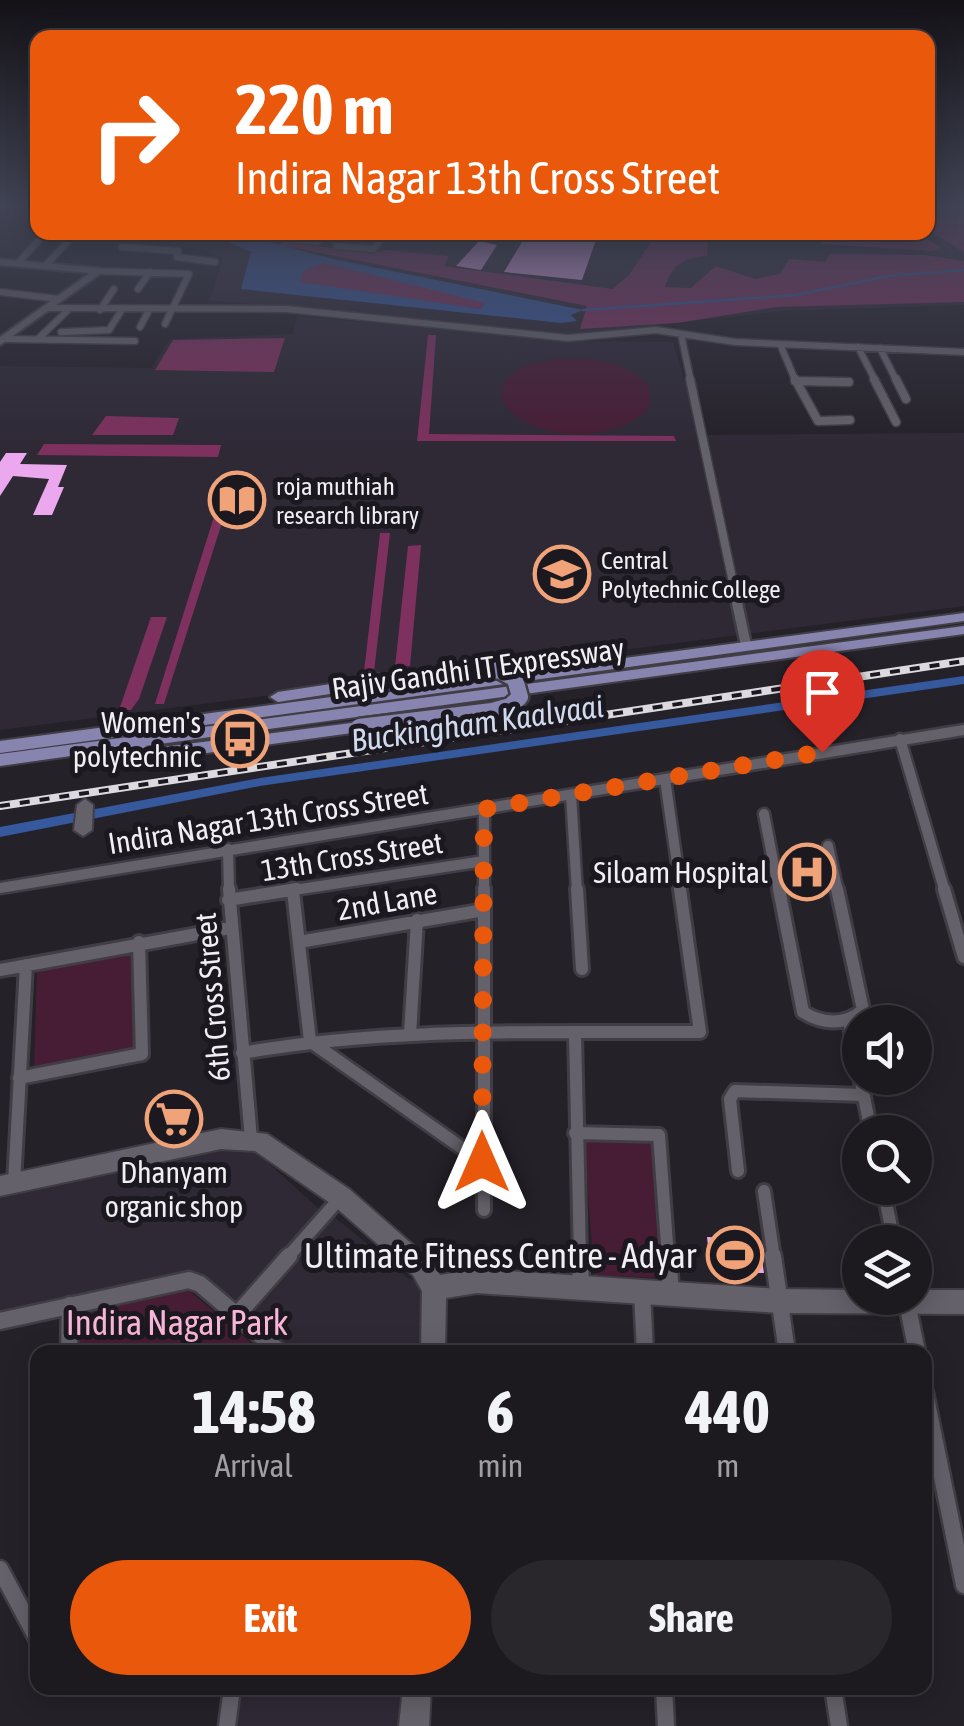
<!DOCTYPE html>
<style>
body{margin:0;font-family:"Asap Condensed",sans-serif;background:#29262c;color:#f1f3f6;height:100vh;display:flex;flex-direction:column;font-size:38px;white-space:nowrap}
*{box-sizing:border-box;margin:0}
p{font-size:32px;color:#a0a0a4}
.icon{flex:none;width:55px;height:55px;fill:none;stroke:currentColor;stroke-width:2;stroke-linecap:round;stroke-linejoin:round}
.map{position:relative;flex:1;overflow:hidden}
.sheet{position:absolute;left:30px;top:1345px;width:902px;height:350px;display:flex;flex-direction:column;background:#1c191f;border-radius:20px;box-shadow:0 5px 25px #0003,0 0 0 2px #3a383d}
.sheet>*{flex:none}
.top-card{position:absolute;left:30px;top:30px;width:905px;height:210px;border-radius:20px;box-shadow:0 5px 25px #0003,0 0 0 2px #3a383d;background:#ea580c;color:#fff;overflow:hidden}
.tools{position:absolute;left:842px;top:1005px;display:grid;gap:20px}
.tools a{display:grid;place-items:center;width:90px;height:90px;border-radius:50%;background:#1c191f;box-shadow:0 5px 25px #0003,0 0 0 2px #3a383d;font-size:50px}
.pin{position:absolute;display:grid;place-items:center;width:85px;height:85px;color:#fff;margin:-102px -42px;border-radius:50% 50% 50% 0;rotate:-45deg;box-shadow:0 0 10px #0007}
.pin .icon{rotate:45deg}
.me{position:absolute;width:110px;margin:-55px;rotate:0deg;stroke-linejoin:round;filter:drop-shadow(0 0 8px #0008)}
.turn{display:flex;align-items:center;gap:35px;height:210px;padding:0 40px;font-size:45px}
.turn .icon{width:130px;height:130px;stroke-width:2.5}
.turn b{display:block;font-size:70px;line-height:85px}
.eta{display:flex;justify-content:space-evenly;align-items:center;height:170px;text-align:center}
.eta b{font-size:60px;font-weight:700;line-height:70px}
.cta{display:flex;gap:20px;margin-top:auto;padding:20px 40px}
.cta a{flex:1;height:115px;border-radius:60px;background:#ea580c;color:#fff;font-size:40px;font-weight:700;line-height:115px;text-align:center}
.cta a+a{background:#29262c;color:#f1f3f6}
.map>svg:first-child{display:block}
.built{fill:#2f2936}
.green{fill:#471d35}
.forest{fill:#7e315e}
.water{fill:#36589d;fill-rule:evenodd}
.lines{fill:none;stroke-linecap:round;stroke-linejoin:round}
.stream{stroke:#36589d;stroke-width:2.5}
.canal{fill:#36589d;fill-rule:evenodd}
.building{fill:#eca8ee}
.street-far4-casing{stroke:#403d44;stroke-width:9}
.street-far3-casing{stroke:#403d44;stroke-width:11}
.street-far2-casing{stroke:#403d44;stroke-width:15}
.street-far1-casing{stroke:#403d44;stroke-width:18}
.street-casing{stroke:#403d44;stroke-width:21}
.secondary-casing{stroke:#403d44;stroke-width:4}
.primary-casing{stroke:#403d44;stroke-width:4}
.street-far4{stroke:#65616a;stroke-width:6}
.street-far3{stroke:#65616a;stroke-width:8}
.street-far2{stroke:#65616a;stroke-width:10}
.street-far1{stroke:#65616a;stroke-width:12}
.street{stroke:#65616a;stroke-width:16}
.secondary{fill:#65616a;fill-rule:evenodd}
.primary{fill:#8785b0;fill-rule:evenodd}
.rail-casing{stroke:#dcd9df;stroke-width:8}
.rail{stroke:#1b181f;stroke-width:4;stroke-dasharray:10;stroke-linecap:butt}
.primary-bridge-casing{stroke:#403d44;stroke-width:21;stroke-linecap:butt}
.primary-bridge{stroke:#8785b0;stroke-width:16}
.route{stroke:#ea580c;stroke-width:18;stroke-dasharray:0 32.4}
.labels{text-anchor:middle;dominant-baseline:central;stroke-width:10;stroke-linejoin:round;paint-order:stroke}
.far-poi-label{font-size:25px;fill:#f1eef4;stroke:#1b181f;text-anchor:start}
.street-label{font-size:30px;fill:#f1eef4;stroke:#1b181f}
.poi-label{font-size:30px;fill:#f1eef4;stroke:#1b181f;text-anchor:end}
.water-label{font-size:32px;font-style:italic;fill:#cfdaee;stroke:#1b181f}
.near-poi-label{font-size:35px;fill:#f1eef4;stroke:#1b181f;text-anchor:end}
.near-park-label{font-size:35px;fill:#f9b5d8;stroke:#1b181f}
</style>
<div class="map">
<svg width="964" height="1726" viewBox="0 0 964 1726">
<rect width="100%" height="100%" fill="#252129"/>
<!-- built -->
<path class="built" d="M 928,205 L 964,205 L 964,305 L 783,311 L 567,335 L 210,300 L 223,258 L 198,248 L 82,233 L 928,232 Z
M 297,316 L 571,341 L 673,342 L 701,435 L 964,433 L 964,606 L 0,730 L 0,366 L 151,368 L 170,339 L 293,334 Z
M 244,1141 L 319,1209 L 231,1311 L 185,1278 L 0,1319 L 0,1191 Z
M 331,1214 L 408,1278 L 443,1290 L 438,1352 L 278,1352 L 241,1319 Z
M 233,1688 L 413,1688 L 410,1726 L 227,1726 Z"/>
<!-- green -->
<path class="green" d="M 557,359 C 589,357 629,360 650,388 L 650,406 C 622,445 522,444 501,397 C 503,369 533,362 557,359 Z
M 130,953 L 134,1054 L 34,1073 L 37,970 Z
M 584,1138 L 653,1140 L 661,1278 L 594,1275 Z
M 187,1289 L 262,1352 L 70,1352 L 70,1313 Z"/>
<!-- forest -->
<path class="forest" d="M 928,205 L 964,205 L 964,252 L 928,230 Z
M 914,232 L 941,247 L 933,251 L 821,244 L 822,233 Z
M 655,236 L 708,241 L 707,256 C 683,258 673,264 665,287 L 691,288 L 716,266 L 755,279 L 780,274 L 789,259 L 825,262 L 830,254 L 925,255 L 964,261 L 964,302 L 776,307 L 677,323 L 580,329 L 587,306 L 280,245 L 284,241 L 371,254 L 386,250 L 449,256 L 444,266 L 613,289 L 629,275 Z
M 324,263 L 486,302 L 481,309 L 299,283 L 303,271 Z
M 428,335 L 436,335 L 429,434 L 674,436 L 676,441 L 417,441 Z
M 285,338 L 274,372 L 155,370 L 173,340 Z
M 106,416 L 179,418 L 173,435 L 92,435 Z
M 44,444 L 221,445 L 218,457 L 37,455 Z
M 218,504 L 228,504 L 164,704 L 155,704 Z
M 380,533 L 390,533 L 374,672 L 364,672 Z
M 421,545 L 410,666 L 395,667 L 408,546 Z
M 151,617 L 167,617 L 139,699 L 131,710 L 119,710 Z"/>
<!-- water -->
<path class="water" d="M 208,233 L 237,233 L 333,259 L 583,310 L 571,315 L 577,321 L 561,323 L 241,289 L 251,252 ZM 324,263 L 485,303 L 481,309 L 300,282 L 303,271 Z"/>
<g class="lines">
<!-- stream -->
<path class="stream" d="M 583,310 L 796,295 L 888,276 L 964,270"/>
<!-- canal -->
<path class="canal" d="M 964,676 L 964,684 L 260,786 L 0,837 L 0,827 L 260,778 Z"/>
</g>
<!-- building -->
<path class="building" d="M 528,232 L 597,237 L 582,280 L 504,272 Z
M 479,241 L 497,245 L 481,270 L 456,266 Z
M 6,453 L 27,453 L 20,464 L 67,465 L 58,487 L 64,487 L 52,515 L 33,515 L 49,479 L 13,476 L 0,496 L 0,462 Z
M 707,1237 L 759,1239 L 764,1273 L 711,1272 Z"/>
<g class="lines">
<!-- street-far4 casing -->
<g class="street-far4-casing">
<path id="street-far4" d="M 286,232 L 283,238 L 317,242 L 329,232
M 336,246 L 373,249 L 388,232
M 122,247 L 178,251 L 177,257 L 215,262
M 18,263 L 40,239
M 45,266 L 73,236
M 99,271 L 189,274 L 165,324
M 138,289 L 150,272
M 0,292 L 59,299
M 48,308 L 286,309 L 568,338 L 656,330 L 735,342 L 964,352
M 100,310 L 114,289
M 140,327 L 149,310
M 61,332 L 109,330 L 121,311
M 681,334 L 691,382
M 5,339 L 135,341
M 38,339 L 69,309
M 780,344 L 796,382
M 858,347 L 876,382
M 880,348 L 897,382
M 795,381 L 830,382"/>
</g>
<!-- street-far3 casing -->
<g class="street-far3-casing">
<path id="street-far3" d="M 690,379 L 738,606
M 795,379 L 818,421 L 850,420
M 874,379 L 896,422
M 896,379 L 906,399
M 795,381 L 849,382"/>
</g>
<!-- street-far2 casing -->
<g class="street-far2-casing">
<path id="street-far2" d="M 737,603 L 746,645
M 900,739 L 945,892
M 665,779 L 681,892
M 571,795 L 577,892
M 484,809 L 484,892
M 764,814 L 779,892
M 828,846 L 838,892
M 228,849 L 229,892
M 0,888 L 964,730
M 281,892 L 484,861"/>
</g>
<!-- street-far1 casing -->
<g class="street-far1-casing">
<path id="street-far1" d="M 229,889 L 251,1139
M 484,889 L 484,1210
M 577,889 L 582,969
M 779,889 L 803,1012 C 822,1024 845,1026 863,1010 L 837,889
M 944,889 L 964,957
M 293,891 L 310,1041 L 482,1162
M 228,900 L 297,889
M 299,942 L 484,910
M 0,970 L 230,928
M 849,1021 L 871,1132
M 575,1033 L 580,1258
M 410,1034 L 417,920
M 242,1053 C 393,1026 547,1033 700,1032 L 680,889
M 19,1078 L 142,1054 L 139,942
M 575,1133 L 659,1135 L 668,1258
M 738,1171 L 730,1099 L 735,1091 L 863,1095
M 14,1183 L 26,965
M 883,1188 L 894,1242
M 764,1191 L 774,1258
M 287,1258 L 341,1197"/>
</g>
<!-- street casing -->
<g class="street-casing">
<path id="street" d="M 580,1256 L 581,1286
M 668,1256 L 671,1293
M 773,1256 L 787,1352
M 642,1292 L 645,1352
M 906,1298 L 917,1352
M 237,1315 L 289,1256
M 0,1321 L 189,1280 L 200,1284 L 280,1352
M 69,1352 L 70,1305
M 925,1393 L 964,1585
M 0,1569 L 38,1640
M 664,1688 L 666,1726
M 833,1688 L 839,1726
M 227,1726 L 232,1688"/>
</g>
<!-- secondary casing -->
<g class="secondary-casing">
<path id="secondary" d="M 0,259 L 99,268 L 104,271 L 0,345 L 0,337 L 90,273 L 0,265 Z
M 85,799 L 93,805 L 92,830 L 83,836 L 74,830 L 77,805 Z
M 221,1129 L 267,1134 L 349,1189 L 429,1259 L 440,1275 L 477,1269 L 779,1289 L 860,1290 L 860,1298 L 915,1298 L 915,1290 L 964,1290 L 964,1314 L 779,1313 L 477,1293 L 446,1298 L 445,1352 L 421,1352 L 422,1291 L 413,1275 L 333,1205 L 255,1151 L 221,1149 L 0,1196 L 0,1176 Z
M 403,1688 L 431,1688 L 429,1726 L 399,1726 Z"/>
</g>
<!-- primary casing -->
<g class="primary-casing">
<path id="primary" d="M 964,613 L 964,621 L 0,753 L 0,741 Z
M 964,626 L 964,634 L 145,746 L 155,748 L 359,722 L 367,727 L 359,732 L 155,760 L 120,749 L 0,766 L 0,754 Z
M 357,680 L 365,685 L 362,689 L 278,702 L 270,697 L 278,692 Z"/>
</g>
<!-- street-far4 -->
<use href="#street-far4" class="street-far4"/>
<!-- street-far3 -->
<use href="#street-far3" class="street-far3"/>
<!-- street-far2 -->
<use href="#street-far2" class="street-far2"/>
<!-- street-far1 -->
<use href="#street-far1" class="street-far1"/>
<!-- street -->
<use href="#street" class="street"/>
<!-- secondary -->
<use href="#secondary" class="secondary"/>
<!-- primary -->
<use href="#primary" class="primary"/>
<!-- rail casing -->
<g class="rail-casing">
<path id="rail" d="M 0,806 L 964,661"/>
</g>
<!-- rail -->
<use href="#rail" class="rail"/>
<!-- primary-bridge casing -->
<g class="primary-bridge-casing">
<path id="primary-bridge" d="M 357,685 L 499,670 L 515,679 L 520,697 L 510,706 L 492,711 L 359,727"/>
</g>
<!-- primary-bridge -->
<use href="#primary-bridge" class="primary-bridge"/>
</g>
<!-- sky -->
<linearGradient id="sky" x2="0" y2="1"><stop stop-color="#141217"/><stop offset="0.46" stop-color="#404354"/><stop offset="1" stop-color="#404354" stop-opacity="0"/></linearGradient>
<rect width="964" height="447" fill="url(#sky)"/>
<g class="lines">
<!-- route -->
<path class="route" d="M 482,1162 L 484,809 L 822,752"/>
</g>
<!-- icons -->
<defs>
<g id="library-ring" transform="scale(2.875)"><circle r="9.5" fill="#1b181f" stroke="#f0a378" stroke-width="1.5"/><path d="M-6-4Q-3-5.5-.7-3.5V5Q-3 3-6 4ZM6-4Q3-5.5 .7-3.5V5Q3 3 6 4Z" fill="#f0a378"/></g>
<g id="university-ring" transform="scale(2.875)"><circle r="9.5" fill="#1b181f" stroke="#f0a378" stroke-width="1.5"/><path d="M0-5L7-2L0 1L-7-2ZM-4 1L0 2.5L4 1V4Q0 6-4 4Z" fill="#f0a378"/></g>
<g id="bus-ring" transform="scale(2.875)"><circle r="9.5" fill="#1b181f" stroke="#f0a378" stroke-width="1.5"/><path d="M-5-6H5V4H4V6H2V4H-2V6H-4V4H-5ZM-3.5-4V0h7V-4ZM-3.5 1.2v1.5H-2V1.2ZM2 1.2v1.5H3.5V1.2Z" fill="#f0a378"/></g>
<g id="hospital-ring" transform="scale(2.875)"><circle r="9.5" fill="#1b181f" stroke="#f0a378" stroke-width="1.5"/><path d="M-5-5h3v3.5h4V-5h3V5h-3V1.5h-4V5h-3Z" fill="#f0a378"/></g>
<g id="supermarket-ring" transform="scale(2.875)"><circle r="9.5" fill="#1b181f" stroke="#f0a378" stroke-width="1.5"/><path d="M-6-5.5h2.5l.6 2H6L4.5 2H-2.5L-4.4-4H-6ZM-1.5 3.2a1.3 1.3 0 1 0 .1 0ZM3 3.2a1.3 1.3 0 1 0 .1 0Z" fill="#f0a378"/></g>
<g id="stadium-ring" transform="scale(2.875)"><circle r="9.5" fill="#1b181f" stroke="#f0a378" stroke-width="1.5"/><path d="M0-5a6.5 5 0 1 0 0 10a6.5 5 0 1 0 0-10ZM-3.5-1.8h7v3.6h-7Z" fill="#f0a378"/></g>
</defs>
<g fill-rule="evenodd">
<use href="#library-ring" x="237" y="500"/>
<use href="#university-ring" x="562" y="574"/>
<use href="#bus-ring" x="240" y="739"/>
<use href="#hospital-ring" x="807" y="872"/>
<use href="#supermarket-ring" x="174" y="1119"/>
<use href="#stadium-ring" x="735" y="1255"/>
</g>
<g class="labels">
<!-- far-poi labels -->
<g class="far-poi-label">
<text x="276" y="486">roja muthiah<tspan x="276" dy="29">research library</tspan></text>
<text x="601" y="560">Central<tspan x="601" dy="29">Polytechnic College</tspan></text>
</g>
<!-- street labels -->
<g class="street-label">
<text transform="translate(478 668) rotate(-8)">Rajiv Gandhi IT Expressway</text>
<text transform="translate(268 818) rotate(-9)">Indira Nagar 13th Cross Street</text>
<text transform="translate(352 856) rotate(-9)">13th Cross Street</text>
<text transform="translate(387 901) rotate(-10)">2nd Lane</text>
<text transform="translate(212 997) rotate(-95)">6th Cross Street</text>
</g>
<!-- poi labels -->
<g class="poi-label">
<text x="201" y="722">Women's<tspan x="201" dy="34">polytechnic</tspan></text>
<text x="768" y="872">Siloam Hospital</text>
<text x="174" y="1172" text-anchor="middle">Dhanyam<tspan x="174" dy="34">organic shop</tspan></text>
</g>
<!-- water labels -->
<g class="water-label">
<text transform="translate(477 723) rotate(-8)">Buckingham Kaalvaai</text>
</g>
<!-- near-poi labels -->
<g class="near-poi-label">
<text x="696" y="1255">Ultimate Fitness Centre - Adyar</text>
</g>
<!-- near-park labels -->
<g class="near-park-label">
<text x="177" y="1322">Indira Nagar Park</text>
</g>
</g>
</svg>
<div class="tools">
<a><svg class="icon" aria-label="sound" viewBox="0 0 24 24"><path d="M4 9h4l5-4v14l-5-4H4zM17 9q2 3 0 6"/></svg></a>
<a><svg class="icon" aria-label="search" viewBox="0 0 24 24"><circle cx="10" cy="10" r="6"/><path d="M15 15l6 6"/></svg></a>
<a><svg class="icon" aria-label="layers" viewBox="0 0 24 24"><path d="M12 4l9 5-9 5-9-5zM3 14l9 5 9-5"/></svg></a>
</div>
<div class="pin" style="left:822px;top:752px;background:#d93025"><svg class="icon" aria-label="arrive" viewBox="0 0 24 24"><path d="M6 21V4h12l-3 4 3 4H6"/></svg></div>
<svg class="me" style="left:482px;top:1162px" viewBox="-20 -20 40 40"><path d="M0-17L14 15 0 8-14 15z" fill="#ea580c" stroke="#fff" stroke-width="4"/></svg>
<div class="top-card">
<div class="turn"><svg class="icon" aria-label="right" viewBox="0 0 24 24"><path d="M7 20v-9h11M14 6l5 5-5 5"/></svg><div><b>220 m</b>Indira Nagar 13th Cross Street</div></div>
</div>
<section class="sheet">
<div class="eta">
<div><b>14:58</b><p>Arrival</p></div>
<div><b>6</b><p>min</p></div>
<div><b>440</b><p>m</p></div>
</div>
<div class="cta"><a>Exit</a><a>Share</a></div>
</section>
</div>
